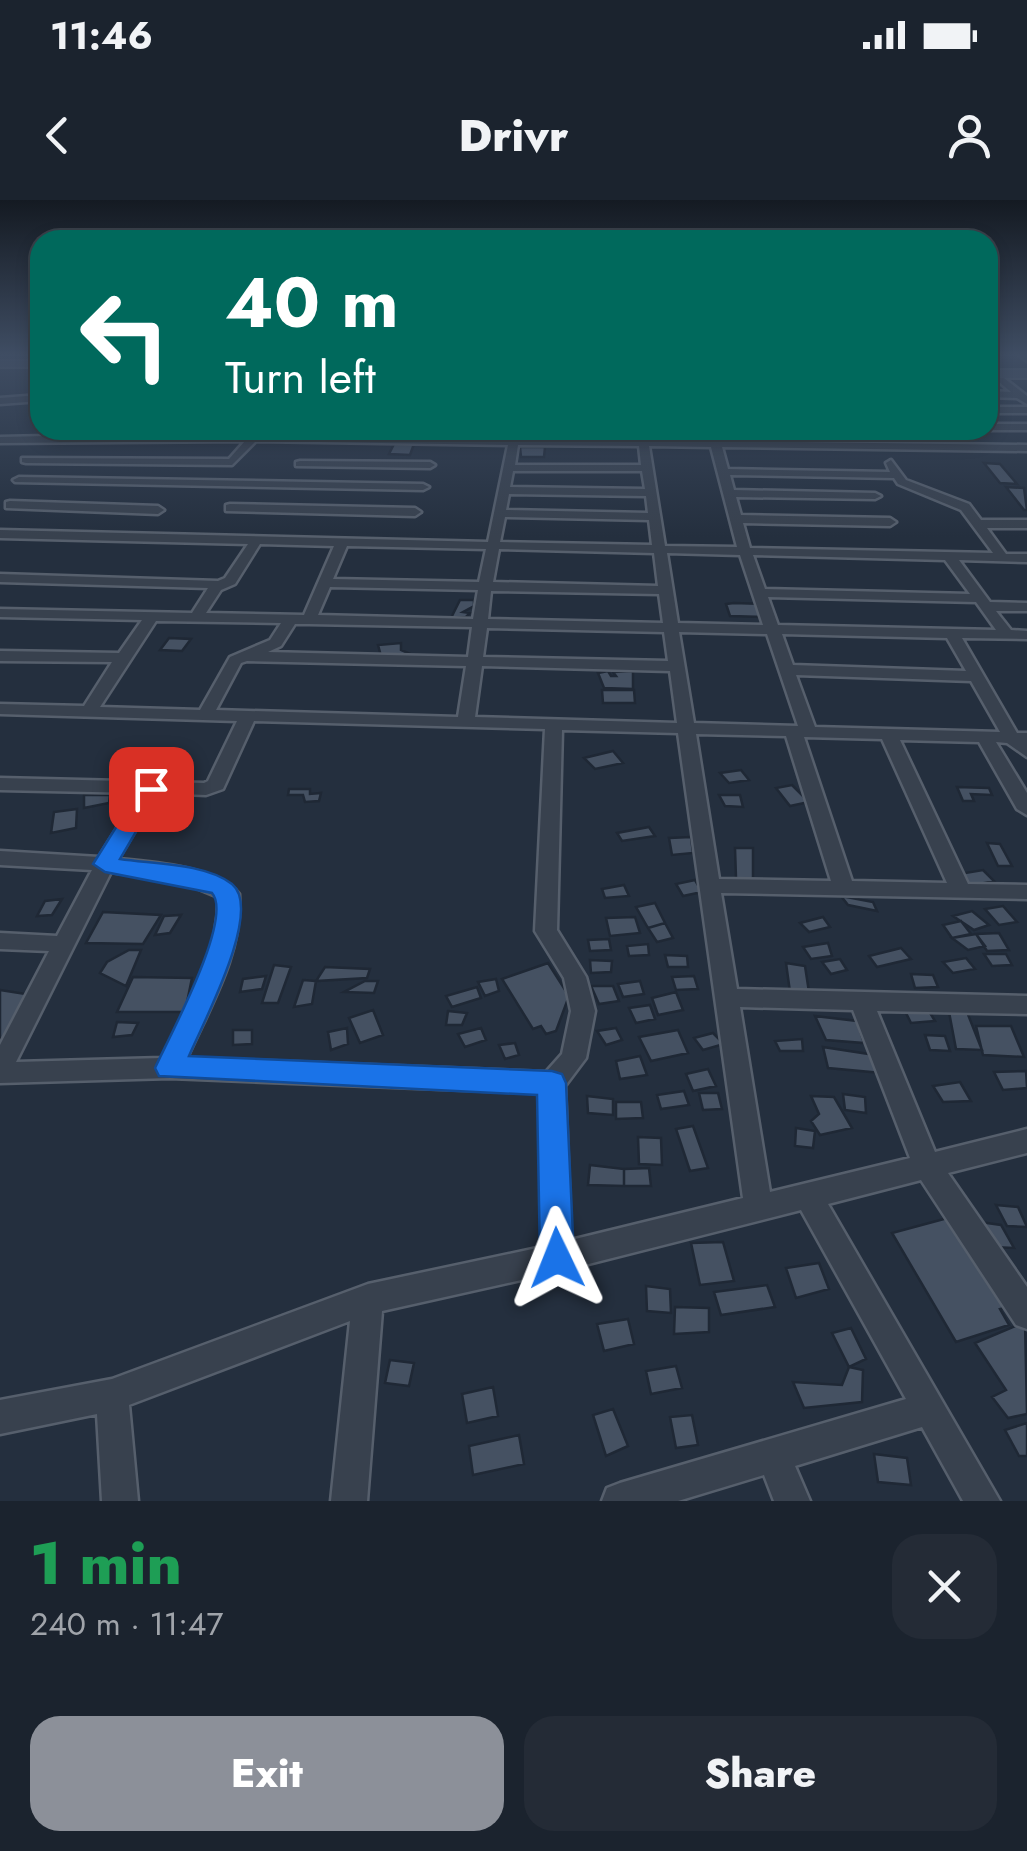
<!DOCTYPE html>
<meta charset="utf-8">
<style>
body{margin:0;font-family:Jost,sans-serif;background:#242b36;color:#f1f3f6;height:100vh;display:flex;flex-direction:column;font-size:38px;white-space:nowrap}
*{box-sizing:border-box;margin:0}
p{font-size:32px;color:#a0a4aa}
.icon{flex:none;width:55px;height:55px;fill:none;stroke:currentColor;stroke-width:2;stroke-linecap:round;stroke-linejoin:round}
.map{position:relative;height:1301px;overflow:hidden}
.sheet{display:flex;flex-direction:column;background:#1b232e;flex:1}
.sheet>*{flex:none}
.hud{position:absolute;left:30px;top:30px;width:968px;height:210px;border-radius:30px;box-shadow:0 5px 15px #0003,0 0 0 2px #39404a;background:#00695c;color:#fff;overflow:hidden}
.pin{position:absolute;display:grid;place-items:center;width:85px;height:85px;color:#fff;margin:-42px;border-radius:20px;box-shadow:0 5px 15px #0006}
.me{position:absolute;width:110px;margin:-55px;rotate:358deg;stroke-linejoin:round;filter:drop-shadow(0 0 8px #0008)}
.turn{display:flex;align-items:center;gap:35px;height:210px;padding:0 30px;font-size:45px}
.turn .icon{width:130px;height:130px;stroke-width:2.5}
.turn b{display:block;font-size:70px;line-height:85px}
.round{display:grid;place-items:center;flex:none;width:105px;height:105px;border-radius:30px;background:#242b36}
.summary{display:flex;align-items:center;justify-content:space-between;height:170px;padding:0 30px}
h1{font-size:60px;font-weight:800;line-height:75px;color:#1e9e55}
.button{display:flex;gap:20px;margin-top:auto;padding:20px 30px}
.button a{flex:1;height:115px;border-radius:30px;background:#8c9099;color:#fff;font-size:40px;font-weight:800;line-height:115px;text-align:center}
.button a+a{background:#242b36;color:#f1f3f6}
.status{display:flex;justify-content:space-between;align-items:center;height:70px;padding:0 50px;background:#1b232e;direction:ltr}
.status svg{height:28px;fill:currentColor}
header{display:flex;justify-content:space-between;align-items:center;height:130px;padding:0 30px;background:#1b232e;font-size:45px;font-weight:800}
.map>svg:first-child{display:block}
.building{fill:#455162;stroke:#1f2835;stroke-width:2.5}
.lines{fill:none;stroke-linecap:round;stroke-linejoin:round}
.street-casing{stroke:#565f6c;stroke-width:5}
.secondary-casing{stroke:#565f6c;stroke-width:4}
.street{fill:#38414e;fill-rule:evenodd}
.secondary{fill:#465061;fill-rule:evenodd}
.route{fill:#1a73e8;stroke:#114b97;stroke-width:2.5}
</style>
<div class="status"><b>11:46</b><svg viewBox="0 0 49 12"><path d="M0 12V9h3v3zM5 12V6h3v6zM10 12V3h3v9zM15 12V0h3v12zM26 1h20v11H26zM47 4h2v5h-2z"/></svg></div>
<header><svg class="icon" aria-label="back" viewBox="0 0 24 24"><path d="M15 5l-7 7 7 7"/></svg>Drivr<svg class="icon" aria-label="person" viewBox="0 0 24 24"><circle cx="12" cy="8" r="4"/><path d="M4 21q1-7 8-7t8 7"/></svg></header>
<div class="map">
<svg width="1027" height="1301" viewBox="0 0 1027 1301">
<rect width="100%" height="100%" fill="#242f3e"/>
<!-- building -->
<path class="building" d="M 669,230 L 705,231 L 710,243 L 683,243 L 681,235 L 671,235 Z
M 853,230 L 885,230 L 895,239 L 864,240 Z
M 394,244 L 414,244 L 410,255 L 389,254 Z
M 520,247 L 545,247 L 544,257 L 521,257 Z
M 984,263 L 1000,264 L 1017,284 L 1000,283 Z
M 1006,287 L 1024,288 L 1027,310 L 1024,310 Z
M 460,400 L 474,400 L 474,406 L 463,412 L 470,413 L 466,417 L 451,418 Z
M 734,403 L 767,404 L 767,417 L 730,416 L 726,404 Z
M 169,438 L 191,439 L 182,451 L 160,450 Z
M 401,443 L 401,450 L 408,453 L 381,456 L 378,445 Z
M 608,471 L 611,476 L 616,476 L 613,472 L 633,471 L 633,489 L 604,488 L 598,473 Z
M 602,490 L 634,490 L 635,503 L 603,503 Z
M 613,551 L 623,563 L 595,569 L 584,558 Z
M 741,570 L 749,580 L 729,583 L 720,573 Z
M 792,585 L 809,602 L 790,606 L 776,588 Z
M 957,587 L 989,588 L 992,595 L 971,594 L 974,601 L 963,601 Z
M 289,589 L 310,589 L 310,594 L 321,593 L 319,601 L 305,602 L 303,595 L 288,595 Z
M 84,595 L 110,595 L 109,603 L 84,608 Z
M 719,595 L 740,595 L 743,607 L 725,606 Z
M 77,609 L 76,628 L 51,633 L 54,612 Z
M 649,627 L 655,636 L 622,641 L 617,633 Z
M 691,637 L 693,653 L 672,655 L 669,638 Z
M 987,643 L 1000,644 L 1012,666 L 998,666 Z
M 735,648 L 753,648 L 753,680 L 736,678 Z
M 983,670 L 994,681 L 970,686 L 959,674 Z
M 695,680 L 702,692 L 683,696 L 676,684 Z
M 624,685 L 629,696 L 605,698 L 602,689 Z
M 841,696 L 873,702 L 877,711 L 848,705 Z
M 62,699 L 52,715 L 37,716 L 45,701 Z
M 655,703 L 665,723 L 648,728 L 636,707 Z
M 1003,706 L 1017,722 L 999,725 L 985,709 Z
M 972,711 L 989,725 L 974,730 L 953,716 Z
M 103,712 L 161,715 L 143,744 L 86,743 Z
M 181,715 L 170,733 L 155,735 L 164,716 Z
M 635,717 L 640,733 L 610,736 L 606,718 Z
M 823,717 L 830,727 L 809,732 L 800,723 Z
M 961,721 L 971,734 L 952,738 L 943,725 Z
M 665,723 L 673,738 L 657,742 L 648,728 Z
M 999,733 L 1009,750 L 987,751 L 976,734 Z
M 976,734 L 985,746 L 968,750 L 952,738 Z
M 609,739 L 611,750 L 590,751 L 588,740 Z
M 828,743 L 832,756 L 811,759 L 803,747 Z
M 648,744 L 649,755 L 629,756 L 627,746 Z
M 901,748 L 911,759 L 877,767 L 869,756 Z
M 129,750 L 141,750 L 126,786 L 100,773 L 107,762 Z
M 984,754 L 1006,754 L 1012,765 L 992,766 Z
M 665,755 L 687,756 L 688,767 L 668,767 Z
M 966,758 L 975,769 L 953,773 L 943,762 Z
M 840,759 L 847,770 L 831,774 L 822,762 Z
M 590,760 L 612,761 L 611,772 L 591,773 Z
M 548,763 L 569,796 L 556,831 L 546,834 L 541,826 L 533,829 L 502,779 Z
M 786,763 L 805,766 L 809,792 L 790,792 Z
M 274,765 L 291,767 L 278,803 L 262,803 Z
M 325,767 L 370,769 L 367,778 L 316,781 Z
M 911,774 L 933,775 L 938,787 L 915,788 Z
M 266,776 L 262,789 L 240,792 L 243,779 Z
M 694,776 L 698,789 L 676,790 L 672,777 Z
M 133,777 L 192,778 L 185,812 L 117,812 Z
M 496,779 L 499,791 L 485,796 L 478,782 Z
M 303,780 L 316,781 L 312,804 L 294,807 Z
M 365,781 L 378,781 L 374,793 L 344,792 Z
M 640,781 L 644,794 L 623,797 L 618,784 Z
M 591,786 L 613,786 L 619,801 L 599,804 Z
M 477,787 L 481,798 L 452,807 L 446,796 Z
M 0,790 L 32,795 L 7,839 L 0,839 Z
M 676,792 L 683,810 L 658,815 L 652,798 Z
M 650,805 L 655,819 L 636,823 L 629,808 Z
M 903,807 L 927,808 L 935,821 L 911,823 Z
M 373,810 L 383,835 L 360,843 L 349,818 Z
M 448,811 L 467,813 L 462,825 L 446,825 Z
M 949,812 L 967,812 L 982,850 L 956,849 Z
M 815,816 L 857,821 L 864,843 L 826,840 Z
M 117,822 L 138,823 L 132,835 L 113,837 Z
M 976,826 L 1011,826 L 1024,857 L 983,855 Z
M 347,828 L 348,844 L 331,850 L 328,832 Z
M 481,828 L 486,840 L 465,847 L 458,834 Z
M 616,828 L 622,840 L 606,845 L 597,831 Z
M 233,830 L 252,830 L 252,844 L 233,845 Z
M 678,830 L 688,853 L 651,861 L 639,837 Z
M 713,833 L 724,844 L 703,850 L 694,838 Z
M 925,835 L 945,836 L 950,851 L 930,850 Z
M 802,839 L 803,851 L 780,851 L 775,841 Z
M 515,843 L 519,855 L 505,859 L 499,845 Z
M 823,847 L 875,855 L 882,873 L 828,868 Z
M 640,856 L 647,875 L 620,879 L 616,861 Z
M 708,869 L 716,886 L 693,891 L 686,874 Z
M 1026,871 L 1027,888 L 1003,890 L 994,872 Z
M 960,882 L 971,901 L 943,902 L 933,886 Z
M 684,891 L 689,905 L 661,909 L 657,895 Z
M 699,893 L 718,893 L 722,909 L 703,910 Z
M 843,894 L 865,897 L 866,913 L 845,910 Z
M 587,896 L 613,899 L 613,915 L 588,913 Z
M 811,896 L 834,897 L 852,928 L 820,935 L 811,921 L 819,914 Z
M 616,902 L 641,902 L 643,918 L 616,919 Z
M 693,926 L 708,968 L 690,971 L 676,929 Z
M 796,928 L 815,931 L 813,948 L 795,946 Z
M 638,937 L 661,938 L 662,965 L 639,964 Z
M 590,965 L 624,969 L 624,986 L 588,985 Z
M 649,968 L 651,986 L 624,986 L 624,969 Z
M 996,1005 L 1018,1007 L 1027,1027 L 1007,1026 Z
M 955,1016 L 1012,1106 L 1000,1109 L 1009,1125 L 956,1142 L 892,1033 Z
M 980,1022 L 1001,1025 L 1014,1048 L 991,1047 Z
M 723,1042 L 734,1081 L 700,1085 L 691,1043 Z
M 819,1063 L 829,1089 L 796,1098 L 786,1068 Z
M 767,1085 L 775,1107 L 721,1115 L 714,1092 Z
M 646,1086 L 670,1089 L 671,1113 L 647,1111 Z
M 675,1107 L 709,1108 L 709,1132 L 674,1134 Z
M 628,1119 L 634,1144 L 604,1151 L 597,1124 Z
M 1025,1122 L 1027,1214 L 1008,1218 L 992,1197 L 1006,1190 L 975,1143 Z
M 851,1128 L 866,1159 L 849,1167 L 832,1133 Z
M 390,1160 L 414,1163 L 409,1186 L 385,1183 Z
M 676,1166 L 682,1188 L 651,1194 L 646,1171 Z
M 849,1167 L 863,1170 L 862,1202 L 804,1208 L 793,1182 L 842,1185 Z
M 493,1187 L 498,1216 L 467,1223 L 462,1194 Z
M 613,1209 L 628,1246 L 606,1256 L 593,1215 Z
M 692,1215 L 698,1245 L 676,1248 L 670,1217 Z
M 1027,1223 L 1027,1256 L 1019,1256 L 1005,1230 Z
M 519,1235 L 524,1264 L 473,1275 L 469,1246 Z
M 874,1254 L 907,1258 L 911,1285 L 878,1282 Z"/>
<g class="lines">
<!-- street casing -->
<g class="street-casing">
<path id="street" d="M 1019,155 L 1027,155 L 1027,161 Z
M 995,171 L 1027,196 L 1027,204 L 1017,198 L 988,197 L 988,191 L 1011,192 L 992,176 Z
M 40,195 L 40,201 L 0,204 L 0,198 Z
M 988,207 L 1027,207 L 1027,213 L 988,213 Z
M 988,224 L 1027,224 L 1027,230 L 988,230 Z
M 511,230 L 521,230 L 519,239 L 638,240 L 637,233 L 642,230 L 647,233 L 648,240 L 710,241 L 707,230 L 717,230 L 720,241 L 1027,245 L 1027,251 L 722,247 L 728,269 L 890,272 L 886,263 L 891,260 L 906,280 L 969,304 L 981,320 L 1027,320 L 1027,328 L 987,328 L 1006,354 L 1027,354 L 1027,362 L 959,360 L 990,402 L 1027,403 L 1027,411 L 996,411 L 1011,430 L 1027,431 L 1027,439 L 962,438 L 1017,533 L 1027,533 L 1027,557 L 1007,543 L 996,542 L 1027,593 L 1027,615 L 1017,609 L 979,542 L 900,540 L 968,684 L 1027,685 L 1027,699 L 721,693 L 737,789 L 1027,796 L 1027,814 L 877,811 L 935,952 L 1027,929 L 1027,953 L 948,973 L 1027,1087 L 1027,1129 L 1016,1125 L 921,980 L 828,1004 L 1000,1301 L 963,1301 L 922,1227 L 795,1266 L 810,1301 L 774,1301 L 764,1275 L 678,1301 L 602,1301 L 607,1288 L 620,1283 L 906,1199 L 801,1010 L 557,1072 L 382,1111 L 367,1301 L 331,1301 L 350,1121 L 129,1205 L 138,1301 L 102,1301 L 97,1214 L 0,1234 L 0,1200 L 112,1179 L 368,1084 L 542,1047 L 539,893 L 170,878 L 0,883 L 0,845 L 49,751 L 0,749 L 0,733 L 57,736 L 92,670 L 0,665 L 0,651 L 99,657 L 139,593 L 0,590 L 0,578 L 204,583 L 208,581 L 237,521 L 0,514 L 0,504 L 84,506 L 112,462 L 0,461 L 0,451 L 119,453 L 142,420 L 0,417 L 0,409 L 192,413 L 208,388 L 0,382 L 0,374 L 218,381 L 225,378 L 248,344 L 0,338 L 0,330 L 488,342 L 508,245 L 256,241 L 232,265 L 26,263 L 22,262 L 22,258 L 229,259 L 245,241 L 0,243 L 0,237 L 143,234 L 509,238 ZM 518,245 L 639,246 L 641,265 L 515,265 ZM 649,246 L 711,247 L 737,347 L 665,346 ZM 513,271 L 642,271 L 645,289 L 510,287 ZM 730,275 L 894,278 L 898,284 L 961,310 L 993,353 L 750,348 L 743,323 L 890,326 L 896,322 L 890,318 L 741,315 L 736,297 L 875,299 L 881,296 L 875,293 L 734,290 ZM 509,294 L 646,296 L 648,313 L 506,310 ZM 505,317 L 649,320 L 652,345 L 500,342 ZM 260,344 L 334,346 L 304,415 L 206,413 L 221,390 L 235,384 ZM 347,346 L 486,349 L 479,382 L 333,379 ZM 499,349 L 654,353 L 658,386 L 493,382 ZM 667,353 L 740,355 L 763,425 L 678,423 ZM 753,355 L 945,360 L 970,394 L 765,389 ZM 330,387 L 478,390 L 473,419 L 318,415 ZM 491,391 L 659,394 L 663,423 L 488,419 ZM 768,397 L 976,402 L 996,430 L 778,425 ZM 156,421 L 281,423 L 270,440 L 230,457 L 200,510 L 100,507 ZM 295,424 L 309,424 L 472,427 L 468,457 L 268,452 L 281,446 ZM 487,428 L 664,432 L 668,461 L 483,457 ZM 679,432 L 767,434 L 798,526 L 694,523 ZM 782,434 L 947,438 L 966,471 L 793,465 ZM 247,461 L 466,466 L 458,517 L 216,510 L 241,463 ZM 482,466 L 670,471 L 677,523 L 475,517 ZM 796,475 L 971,481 L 1000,532 L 815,527 ZM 254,521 L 545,529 L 535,731 L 564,778 L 571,811 L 562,854 L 546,872 L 187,858 C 210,806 243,753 239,694 C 217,667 151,662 118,659 L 158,593 L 206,595 L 223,589 ZM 562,530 L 678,533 L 743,998 L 571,1040 L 565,886 L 586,858 L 595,811 L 586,777 L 557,730 ZM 696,534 L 786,536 L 831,681 L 719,679 ZM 804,537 L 882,539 L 947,683 L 852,681 ZM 111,672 L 182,682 L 218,697 C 220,755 186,807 162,858 L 16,862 ZM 740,807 L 853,810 L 910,958 L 770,992 Z
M 300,261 L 430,262 L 435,265 L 430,268 L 296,266 L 296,262 Z
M 19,277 L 423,284 L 429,287 L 423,290 L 15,282 L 13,280 Z
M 10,301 L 158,306 L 164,310 L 158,314 L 6,308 L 6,302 Z
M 230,304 L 415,308 L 421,312 L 415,316 L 226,311 L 226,305 Z"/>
</g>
<!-- secondary casing -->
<g class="secondary-casing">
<path id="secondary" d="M 0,161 L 40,161 L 40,167 L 0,167 Z
M 988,170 L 1027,170 L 1027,178 L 988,178 Z"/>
</g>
<!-- street -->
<use href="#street" class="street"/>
<!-- secondary -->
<use href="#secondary" class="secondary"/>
</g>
<!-- sky -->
<linearGradient id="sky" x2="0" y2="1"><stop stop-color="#141a22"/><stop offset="0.46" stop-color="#3f4d63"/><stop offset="1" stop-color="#3f4d63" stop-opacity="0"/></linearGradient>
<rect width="1027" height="337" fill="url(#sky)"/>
<!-- route -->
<path class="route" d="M 151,582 L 161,589 L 120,659 C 152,664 205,663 232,684 C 264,710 202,825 189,856 L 552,871 L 562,874 L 566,883 L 574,1058 L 569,1070 L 557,1075 L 545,1070 L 540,1058 L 537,895 L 159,876 L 155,868 C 169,837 234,718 212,693 L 105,672 L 93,664 L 143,584 Z"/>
</svg>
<div class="pin" style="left:151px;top:589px;background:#d93025"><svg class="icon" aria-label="arrive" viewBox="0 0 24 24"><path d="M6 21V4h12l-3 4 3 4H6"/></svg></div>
<svg class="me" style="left:557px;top:1058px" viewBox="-20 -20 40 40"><path d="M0-17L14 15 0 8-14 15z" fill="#1a73e8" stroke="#fff" stroke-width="4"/></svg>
<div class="hud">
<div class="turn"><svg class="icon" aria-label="left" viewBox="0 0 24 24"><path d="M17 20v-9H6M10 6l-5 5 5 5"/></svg><div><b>40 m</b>Turn left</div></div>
</div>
</div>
<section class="sheet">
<div class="summary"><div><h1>1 min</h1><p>240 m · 11:47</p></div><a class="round"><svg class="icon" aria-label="close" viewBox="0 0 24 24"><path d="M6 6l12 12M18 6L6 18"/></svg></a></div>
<div class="button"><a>Exit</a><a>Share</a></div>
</section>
